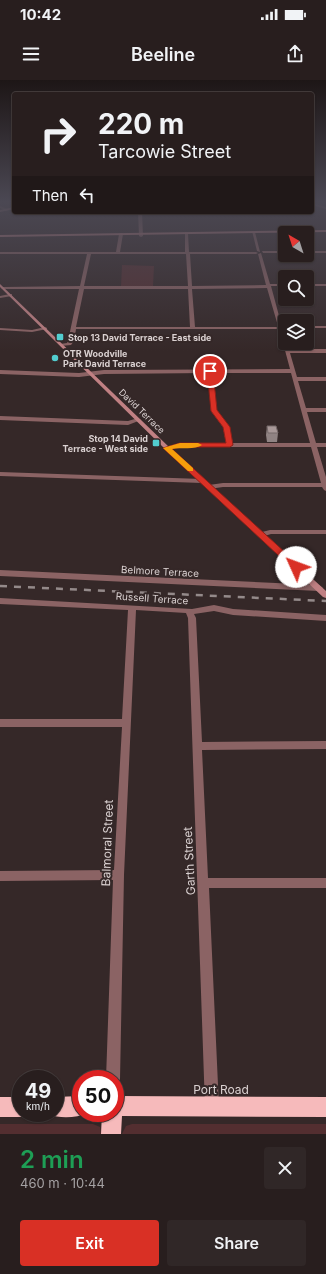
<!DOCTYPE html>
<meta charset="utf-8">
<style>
body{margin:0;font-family:Inter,sans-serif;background:#302727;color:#f1f3f6;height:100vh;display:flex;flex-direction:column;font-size:15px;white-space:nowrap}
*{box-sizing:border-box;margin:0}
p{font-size:13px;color:#a5a2a4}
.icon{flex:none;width:22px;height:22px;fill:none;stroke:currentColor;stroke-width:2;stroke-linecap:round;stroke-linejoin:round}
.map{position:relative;height:1054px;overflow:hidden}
.details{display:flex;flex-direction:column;background:#281e1e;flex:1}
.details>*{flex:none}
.banner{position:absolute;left:12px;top:12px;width:302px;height:122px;border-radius:4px;box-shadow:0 1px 3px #0004,0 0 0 1px #443c3c;background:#281e1e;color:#f1f3f6;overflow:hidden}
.needle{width:26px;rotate:321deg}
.controls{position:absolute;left:278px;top:146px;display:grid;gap:8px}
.controls a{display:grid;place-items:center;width:36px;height:36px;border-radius:4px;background:#281e1e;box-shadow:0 1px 3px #0004,0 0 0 1px #443c3c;font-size:20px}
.speed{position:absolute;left:12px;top:990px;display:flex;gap:8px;font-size:20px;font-weight:700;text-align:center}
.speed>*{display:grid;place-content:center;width:52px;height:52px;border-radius:50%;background:#281e1e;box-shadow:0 1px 3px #0004,0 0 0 1px #443c3c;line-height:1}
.speed small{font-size:10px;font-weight:400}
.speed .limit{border:6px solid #d22;background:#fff;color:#111}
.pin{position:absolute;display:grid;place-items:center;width:34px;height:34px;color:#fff;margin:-17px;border:2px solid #fff;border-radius:50%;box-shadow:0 1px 4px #0007}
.me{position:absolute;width:44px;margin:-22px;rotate:313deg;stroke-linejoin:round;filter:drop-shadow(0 0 3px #0008)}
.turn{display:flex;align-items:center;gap:14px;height:84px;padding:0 20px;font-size:18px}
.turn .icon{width:52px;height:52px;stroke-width:2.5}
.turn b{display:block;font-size:28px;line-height:34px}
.then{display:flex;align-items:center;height:38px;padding:0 20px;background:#0003;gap:8px;font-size:15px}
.round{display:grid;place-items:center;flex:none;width:42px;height:42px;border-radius:4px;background:#302727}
.overview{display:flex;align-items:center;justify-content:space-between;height:68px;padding:0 20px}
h1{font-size:24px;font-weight:600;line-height:30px;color:#1e9e55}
.action{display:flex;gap:8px;margin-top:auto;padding:8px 20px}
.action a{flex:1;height:46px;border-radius:4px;background:#d93025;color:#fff;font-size:16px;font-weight:600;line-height:46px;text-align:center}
.action a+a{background:#302727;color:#f1f3f6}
.status{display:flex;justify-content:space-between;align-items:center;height:28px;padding:0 20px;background:#281e1e;direction:ltr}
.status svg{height:11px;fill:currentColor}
header{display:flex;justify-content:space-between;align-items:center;height:52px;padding:0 20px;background:#281e1e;font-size:18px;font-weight:600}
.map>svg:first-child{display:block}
.green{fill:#532e30}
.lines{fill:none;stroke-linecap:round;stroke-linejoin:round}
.street{fill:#8b6364;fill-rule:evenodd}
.secondary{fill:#c08083;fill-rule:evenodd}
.highway{fill:#f6babb;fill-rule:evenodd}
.rail{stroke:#948a8a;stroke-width:2.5;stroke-dasharray:7 7;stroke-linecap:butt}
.wall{fill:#908383}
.building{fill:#a89898;stroke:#766a6a}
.route{fill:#d93025;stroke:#8d1f18}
.slow{fill:#f59e0b}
.poi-dot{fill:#52cdcf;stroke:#352828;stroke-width:1.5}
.labels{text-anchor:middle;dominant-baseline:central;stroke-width:4;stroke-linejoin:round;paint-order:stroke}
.far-poi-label{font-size:9px;font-weight:bold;fill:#dad1d1;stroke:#352828;text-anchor:start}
.far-street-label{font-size:9px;fill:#dad1d1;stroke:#352828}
.street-label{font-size:10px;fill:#dad1d1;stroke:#352828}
.near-street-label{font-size:12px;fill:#dad1d1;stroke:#352828}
</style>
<div class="status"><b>10:42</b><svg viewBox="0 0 49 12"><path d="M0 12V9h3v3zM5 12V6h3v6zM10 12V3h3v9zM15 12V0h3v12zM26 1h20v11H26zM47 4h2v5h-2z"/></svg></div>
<header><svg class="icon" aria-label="menu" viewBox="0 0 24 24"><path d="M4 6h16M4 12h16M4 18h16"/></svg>Beeline<svg class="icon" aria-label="share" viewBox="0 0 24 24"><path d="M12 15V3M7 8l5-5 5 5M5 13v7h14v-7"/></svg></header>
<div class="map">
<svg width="326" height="1054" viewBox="0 0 326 1054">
<rect width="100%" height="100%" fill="#352828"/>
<!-- green -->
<path class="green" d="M 122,185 L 154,186 L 153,206 L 121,206 Z
M 0,1044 L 93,1044 L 100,1047 L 101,1054 L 0,1054 Z
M 132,1044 L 326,1044 L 326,1054 L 122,1054 L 126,1046 Z"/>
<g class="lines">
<!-- street -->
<path class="street" d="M 312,123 L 326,127 L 326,129 L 312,125 Z
M 0,126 L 7,129 L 8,130 L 6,131 L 0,128 Z
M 138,132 L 142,132 L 143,156 L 141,157 L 139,156 Z
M 252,151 L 255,152 L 260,172 L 257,171 Z
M 185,152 L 188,153 L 189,172 L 256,172 L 258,173 L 256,174 L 190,174 L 192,206 L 266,205 L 258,174 L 261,173 L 270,204 L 285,204 L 285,206 L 271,206 L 282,247 L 278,246 L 267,208 L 192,209 L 195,247 L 276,247 L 278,248 L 276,249 L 76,249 L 74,261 L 71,265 L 60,266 L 60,264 L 67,263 L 68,261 L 79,209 L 3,209 L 1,208 L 3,207 L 80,206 L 87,174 L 0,174 L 0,172 L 116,172 L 119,154 L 121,153 L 123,154 L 120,172 L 185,172 ZM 91,174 L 186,174 L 188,206 L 84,206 ZM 84,209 L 188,209 L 190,247 L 76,247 Z
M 262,171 L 285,171 L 285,173 L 263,173 Z
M 307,171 L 326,171 L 326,173 L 307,173 Z
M 307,204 L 326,204 L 326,206 L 307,206 Z
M 10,214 L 12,214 L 12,216 L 0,218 L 0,216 Z
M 307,246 L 326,246 L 326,248 L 307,248 Z
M 45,247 L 47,248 L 47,249 L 32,252 L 0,250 L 0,248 L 32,250 Z
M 279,248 L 283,249 L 285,263 L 287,263 L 289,269 L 326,269 L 326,273 L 290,273 L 297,297 L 326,297 L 326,301 L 298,301 L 306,328 L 326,328 L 326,332 L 307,332 L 316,363 L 326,363 L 326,367 L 317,367 L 326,397 L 326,411 L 324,410 L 322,407 L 223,407 L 209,409 L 206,407 L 209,405 L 223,403 L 321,403 L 311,367 L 180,367 L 165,369 L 165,367 L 180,363 L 226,363 L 223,347 L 211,331 L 208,293 L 104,294 L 79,297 L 0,294 L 0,290 L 79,293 L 104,290 L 290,289 ZM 213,293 L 291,293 L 310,363 L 233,363 L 229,347 L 217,331 Z
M 0,336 L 128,341 L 138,338 L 141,340 L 128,345 L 0,340 Z
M 0,392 L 202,399 L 205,401 L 202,403 L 0,396 Z
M 270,450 L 326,450 L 326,454 L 271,454 L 261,457 L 257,455 L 258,453 Z
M 0,490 L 319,505 L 323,508 L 319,511 L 0,496 Z
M 0,518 L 192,529 L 214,525 L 233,529 L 326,535 L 326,541 L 233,535 L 214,531 L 194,534 L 196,538 L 202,662 L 326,661 L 326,669 L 202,670 L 208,798 L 326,798 L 326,808 L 209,808 L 219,1027 L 217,1032 L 212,1034 L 207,1032 L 205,1027 L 188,538 L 186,533 L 136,530 L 124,795 L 120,999 L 118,1004 L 115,1005 L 115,999 L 106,999 L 113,800 L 0,801 L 0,791 L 114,790 L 122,647 L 0,647 L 0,639 L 122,639 L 128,530 L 0,524 Z"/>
<!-- secondary -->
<path class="secondary" d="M 14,127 L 14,129 L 0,132 L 0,130 Z
M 326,150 L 326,152 L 0,157 L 0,155 Z
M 0,204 L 169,367 L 326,511 L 326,518 L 323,517 L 165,369 L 0,207 Z"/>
<!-- highway -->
<path class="highway" d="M 81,1016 L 81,1033 L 88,1033 C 76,1038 60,1039 48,1034 L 47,1033 L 55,1033 L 55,1017 Z
M 115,1016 L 326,1017 L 326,1037 L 122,1036 L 121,1054 L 101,1054 L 102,1033 L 115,1033 Z
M 0,1017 L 21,1017 L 21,1033 L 29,1033 L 28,1034 L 21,1037 L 0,1037 Z"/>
<!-- rail -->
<path class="rail" d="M 0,506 L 326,521"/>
</g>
<!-- wall -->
<path class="wall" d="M 267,346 L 278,353 L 277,362 L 267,362 L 266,355 Z"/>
<!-- building -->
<path class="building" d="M 267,346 L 276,346 L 278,353 L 268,353 Z"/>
<!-- sky -->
<linearGradient id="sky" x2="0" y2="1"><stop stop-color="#1d1616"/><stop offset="0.45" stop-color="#4b4853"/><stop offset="1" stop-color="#4b4853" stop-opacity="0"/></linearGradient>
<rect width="326" height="271" fill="url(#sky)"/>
<!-- route -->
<path class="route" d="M 210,289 L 213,291 L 217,330 L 230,347 L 233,365 L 230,367 L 180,367 L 172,369 L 299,485 L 300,487 L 299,489 L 293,489 L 163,368 L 180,363 L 226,363 L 223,347 L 211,331 L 207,291 Z"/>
<!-- slow -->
<path class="slow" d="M 180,363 L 198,363 L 202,365 C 195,370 181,367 172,369 L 193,388 L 193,391 L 188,391 L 163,368 Z"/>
<!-- markers -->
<g class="poi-dot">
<rect x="56" y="253" width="8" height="8" rx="2"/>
<circle cx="55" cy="278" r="4"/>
<rect x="152" y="359" width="8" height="8" rx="2"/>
</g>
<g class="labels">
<!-- far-poi labels -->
<g class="far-poi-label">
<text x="68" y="257">Stop 13 David Terrace - East side</text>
<text x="63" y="273">OTR Woodville<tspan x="63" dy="10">Park David Terrace</tspan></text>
<text x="148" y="358" text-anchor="end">Stop 14 David<tspan x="148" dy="10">Terrace - West side</tspan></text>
</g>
<!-- far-street labels -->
<g class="far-street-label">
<text transform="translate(142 331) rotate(44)">David Terrace</text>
</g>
<!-- street labels -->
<g class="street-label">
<text transform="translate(160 491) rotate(3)">Belmore Terrace</text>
<text transform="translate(152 518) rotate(4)">Russell Terrace</text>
</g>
<!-- near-street labels -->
<g class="near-street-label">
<text transform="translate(107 763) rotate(-88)">Balmoral Street</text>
<text transform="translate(189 781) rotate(-93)">Garth Street</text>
<text x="221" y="1009">Port Road</text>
</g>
</g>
</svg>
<div class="controls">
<a><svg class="needle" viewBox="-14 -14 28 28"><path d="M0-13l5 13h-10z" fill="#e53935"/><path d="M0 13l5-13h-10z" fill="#a5a2a4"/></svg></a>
<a><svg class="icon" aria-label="search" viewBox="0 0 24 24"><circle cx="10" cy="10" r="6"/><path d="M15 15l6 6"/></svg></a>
<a><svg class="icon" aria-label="layers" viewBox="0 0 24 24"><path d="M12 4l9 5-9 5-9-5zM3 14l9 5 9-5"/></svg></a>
</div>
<div class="speed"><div>49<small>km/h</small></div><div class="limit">50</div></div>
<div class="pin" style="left:210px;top:291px;background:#d93025"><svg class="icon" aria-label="arrive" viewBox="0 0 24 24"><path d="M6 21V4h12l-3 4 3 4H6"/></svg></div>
<svg class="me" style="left:296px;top:487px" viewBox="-20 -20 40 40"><circle r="19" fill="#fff"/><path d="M0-13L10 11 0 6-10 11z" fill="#d93025"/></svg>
<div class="banner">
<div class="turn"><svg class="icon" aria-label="right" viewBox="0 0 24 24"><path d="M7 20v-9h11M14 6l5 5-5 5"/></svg><div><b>220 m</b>Tarcowie Street</div></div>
<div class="then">Then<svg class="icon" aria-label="left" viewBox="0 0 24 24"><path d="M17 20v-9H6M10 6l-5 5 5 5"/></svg></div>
</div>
</div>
<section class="details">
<div class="overview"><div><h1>2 min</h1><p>460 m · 10:44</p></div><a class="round"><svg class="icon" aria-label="close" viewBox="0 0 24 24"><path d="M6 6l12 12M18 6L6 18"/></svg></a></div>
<div class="action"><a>Exit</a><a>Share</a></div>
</section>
